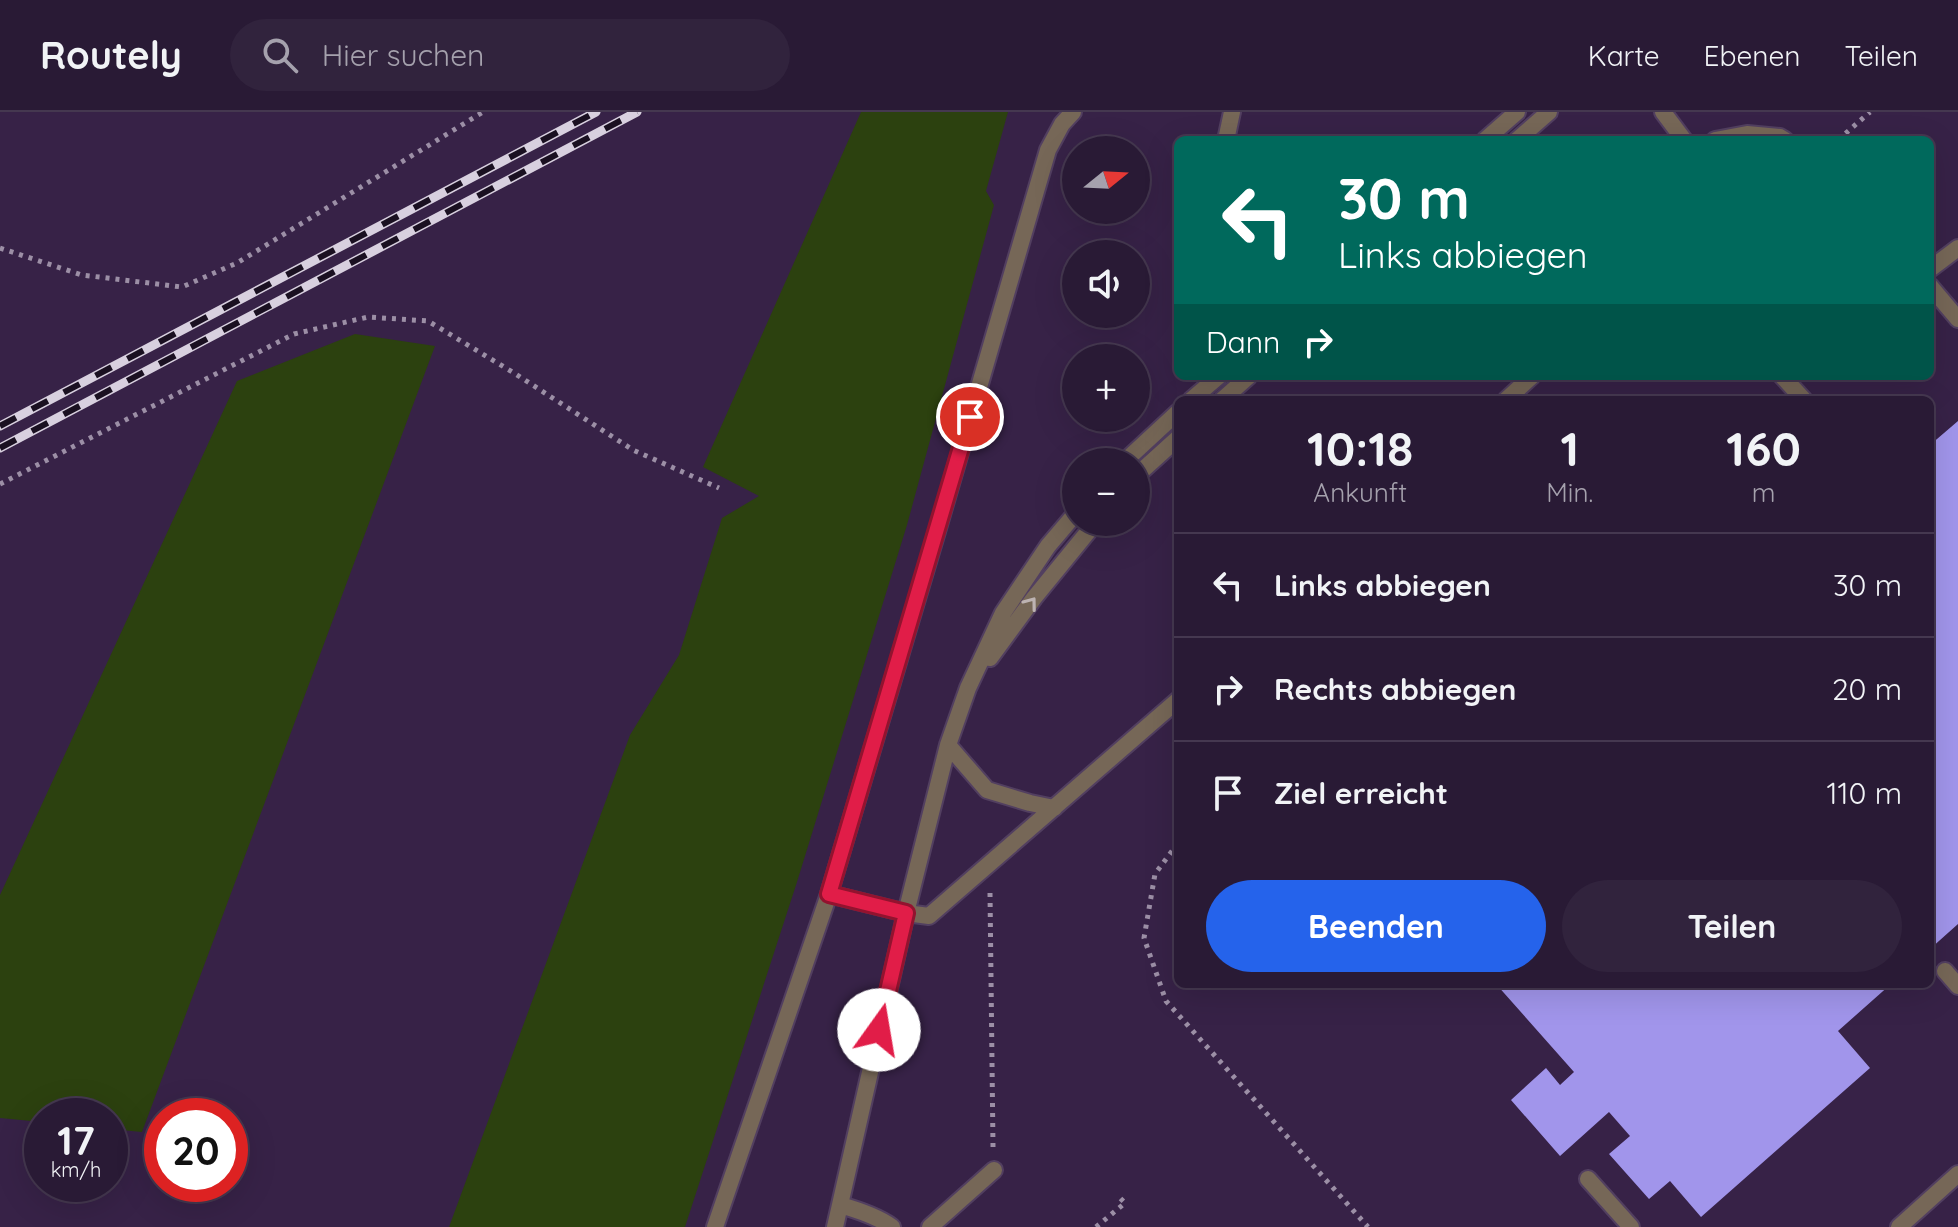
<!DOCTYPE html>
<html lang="de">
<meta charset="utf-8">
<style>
body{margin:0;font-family:Quicksand,sans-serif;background:#31233d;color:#f1f3f6;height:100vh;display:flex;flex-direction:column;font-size:30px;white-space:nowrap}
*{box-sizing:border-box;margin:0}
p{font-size:26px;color:#a5a1ad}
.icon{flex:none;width:44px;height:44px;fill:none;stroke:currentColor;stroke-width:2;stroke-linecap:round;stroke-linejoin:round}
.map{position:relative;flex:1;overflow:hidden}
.details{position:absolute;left:1174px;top:284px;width:760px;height:592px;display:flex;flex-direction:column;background:#291a35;border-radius:12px;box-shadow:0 8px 32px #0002,0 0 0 2px #453850}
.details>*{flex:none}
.guide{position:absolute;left:1174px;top:24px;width:760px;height:244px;border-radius:12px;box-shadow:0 8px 32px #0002,0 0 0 2px #453850;background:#00695c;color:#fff;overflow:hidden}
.needle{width:52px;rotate:72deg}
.buttons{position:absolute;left:1062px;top:24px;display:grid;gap:16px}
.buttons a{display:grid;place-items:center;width:88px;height:88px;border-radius:50%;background:#291a35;box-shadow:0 8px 32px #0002,0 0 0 2px #453850;font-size:40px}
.speed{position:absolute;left:24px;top:986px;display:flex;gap:16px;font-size:40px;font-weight:700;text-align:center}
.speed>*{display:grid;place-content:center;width:104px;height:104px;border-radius:50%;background:#291a35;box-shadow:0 8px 32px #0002,0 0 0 2px #453850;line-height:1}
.speed small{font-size:20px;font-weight:400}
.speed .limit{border:12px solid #d22;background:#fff;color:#111}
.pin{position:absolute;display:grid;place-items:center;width:68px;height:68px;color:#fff;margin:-34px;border:4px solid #fff;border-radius:50%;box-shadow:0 2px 8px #0007}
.me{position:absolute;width:88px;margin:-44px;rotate:13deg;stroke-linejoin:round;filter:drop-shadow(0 0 6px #0008)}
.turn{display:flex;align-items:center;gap:28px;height:168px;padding:0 32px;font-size:36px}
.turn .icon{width:104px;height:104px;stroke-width:2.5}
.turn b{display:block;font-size:56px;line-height:68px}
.then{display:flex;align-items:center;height:76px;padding:0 32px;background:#0003;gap:16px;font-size:30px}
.eta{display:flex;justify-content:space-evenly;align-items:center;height:136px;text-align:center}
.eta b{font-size:48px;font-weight:700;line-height:56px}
.primary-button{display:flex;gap:16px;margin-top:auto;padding:16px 32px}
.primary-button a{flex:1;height:92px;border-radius:48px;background:#2563eb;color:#fff;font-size:32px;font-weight:700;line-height:92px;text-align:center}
.primary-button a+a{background:#31233d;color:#f1f3f6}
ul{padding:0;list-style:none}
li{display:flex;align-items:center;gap:24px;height:104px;padding:0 32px;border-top:2px solid #453850}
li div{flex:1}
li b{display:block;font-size:30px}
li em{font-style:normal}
header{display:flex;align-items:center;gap:48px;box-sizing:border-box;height:112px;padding:0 40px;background:#291a35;border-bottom:2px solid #453850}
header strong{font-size:38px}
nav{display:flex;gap:44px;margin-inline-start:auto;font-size:28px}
.search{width:560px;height:72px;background:#31233d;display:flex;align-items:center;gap:20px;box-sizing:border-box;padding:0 28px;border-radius:44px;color:#a5a1ad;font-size:30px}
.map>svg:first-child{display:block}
.green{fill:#2c410f}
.building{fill:#a195eb}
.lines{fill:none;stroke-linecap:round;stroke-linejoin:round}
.service-casing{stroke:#523f60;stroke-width:20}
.path{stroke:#9c8fa6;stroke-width:5;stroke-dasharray:4 6;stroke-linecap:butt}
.service{stroke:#766757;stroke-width:16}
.rail-casing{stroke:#d8d0df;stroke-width:9}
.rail{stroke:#1a1021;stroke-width:6;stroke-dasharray:18;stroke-linecap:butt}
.oneway{stroke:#bdb3b2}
.route-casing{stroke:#92132f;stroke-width:20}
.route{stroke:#e11d48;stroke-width:14}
</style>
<header>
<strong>Routely</strong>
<div class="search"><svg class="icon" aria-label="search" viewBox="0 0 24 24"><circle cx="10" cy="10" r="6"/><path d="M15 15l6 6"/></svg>Hier suchen</div>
<nav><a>Karte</a><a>Ebenen</a><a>Teilen</a></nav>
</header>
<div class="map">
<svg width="1958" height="1115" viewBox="0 0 1958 1115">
<rect width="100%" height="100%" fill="#372247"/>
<!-- green -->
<path class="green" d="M 861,0 L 1008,0 L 986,79 L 994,93 L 907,413 L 797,770 L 685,1115 L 449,1115 L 630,623 L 679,543 L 722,406 L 759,384 L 703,355 Z
M 355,222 L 435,234 L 142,1020 L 110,1017 L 110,1004 L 42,1004 L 42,1010 L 0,1006 L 0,783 L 237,269 Z"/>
<!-- building -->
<path class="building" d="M 1958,309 L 1958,812 L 1930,837 L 1930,333 Z
M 1496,872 L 1891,872 L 1838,919 L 1870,956 L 1701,1105 L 1670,1069 L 1649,1087 L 1609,1042 L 1630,1024 L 1609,1000 L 1560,1044 L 1511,988 L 1546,956 L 1560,973 L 1574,960 Z"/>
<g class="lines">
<!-- service casing -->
<g class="service-casing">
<path id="service" d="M 1663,0 L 1684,28
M 1226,28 L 1232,0
M 1485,28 L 1517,0
M 1517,28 L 1549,0
M 1715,28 L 1747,22 L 1780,25 L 1785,28
M 1930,157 L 1958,136
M 1930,174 L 1958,207
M 1782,264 L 1804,288
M 1191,288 L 1219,264
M 1222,288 L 1249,264
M 1506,288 L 1532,264
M 1124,350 L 1178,300
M 1136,364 L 1178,326
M 990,546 L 1034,486 L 1096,410
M 948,633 L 987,678 L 1030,691 L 1054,696
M 829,782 L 906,801 L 929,804 L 1178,588
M 1945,859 L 1958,874
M 1588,1067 L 1631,1115
M 840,1093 C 858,1098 877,1104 892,1115
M 715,1115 L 829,782 L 936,423 L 1048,38 L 1062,12 L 1073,0
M 835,1115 L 906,801 L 948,633 L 968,576 L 1003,501 L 1048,434 L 1076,401
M 930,1115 L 994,1058
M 1899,1115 L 1958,1062"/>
</g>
<!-- path -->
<path class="path" d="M 1838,28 L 1870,0
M 0,136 L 82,163 L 182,175 L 237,151 L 483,0
M 0,372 L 294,222 L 368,205 L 428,209 L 514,261 L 633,338 L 719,376
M 1178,731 L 1155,762 L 1144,826 L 1166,889 L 1368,1115
M 990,781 L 993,1035
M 1096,1115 L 1125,1091 L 1119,1085"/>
<!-- service -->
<use href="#service" class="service"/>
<!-- rail casing -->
<g class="rail-casing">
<path id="rail" d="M 0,314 L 596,0
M 0,336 L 637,0"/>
</g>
<!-- rail -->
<use href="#rail" class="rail"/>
</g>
<!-- one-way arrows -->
<defs><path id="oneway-chevron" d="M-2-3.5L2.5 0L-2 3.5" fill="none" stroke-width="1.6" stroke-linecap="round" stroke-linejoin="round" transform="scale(2)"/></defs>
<use class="oneway" href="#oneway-chevron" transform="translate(1031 491) rotate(-53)"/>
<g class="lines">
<!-- route casing -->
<g class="route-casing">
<path id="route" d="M 879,918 L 906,801 L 829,782 L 970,305"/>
</g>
<!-- route -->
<use href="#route" class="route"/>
</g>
</svg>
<div class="buttons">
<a><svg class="needle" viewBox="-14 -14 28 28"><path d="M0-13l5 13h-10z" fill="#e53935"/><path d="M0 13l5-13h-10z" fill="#a5a1ad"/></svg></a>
<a><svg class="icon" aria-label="sound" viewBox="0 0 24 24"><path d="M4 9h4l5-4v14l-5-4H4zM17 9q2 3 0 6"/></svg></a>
<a>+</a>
<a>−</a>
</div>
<div class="speed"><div>17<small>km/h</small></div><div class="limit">20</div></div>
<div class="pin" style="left:970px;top:305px;background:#d93025"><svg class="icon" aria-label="arrive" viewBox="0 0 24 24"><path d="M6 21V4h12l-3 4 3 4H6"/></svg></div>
<svg class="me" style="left:879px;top:918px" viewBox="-20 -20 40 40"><circle r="19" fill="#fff"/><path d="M0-13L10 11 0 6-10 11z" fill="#e11d48"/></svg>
<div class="guide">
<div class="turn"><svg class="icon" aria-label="left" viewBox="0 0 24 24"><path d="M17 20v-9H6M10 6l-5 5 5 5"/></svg><div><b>30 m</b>Links abbiegen</div></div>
<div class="then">Dann<svg class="icon" aria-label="right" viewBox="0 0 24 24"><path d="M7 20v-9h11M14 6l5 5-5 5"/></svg></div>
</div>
<section class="details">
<div class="eta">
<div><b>10:18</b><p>Ankunft</p></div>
<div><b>1</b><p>Min.</p></div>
<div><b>160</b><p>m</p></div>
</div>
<ul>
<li><svg class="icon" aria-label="left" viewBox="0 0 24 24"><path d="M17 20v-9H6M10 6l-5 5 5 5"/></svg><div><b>Links abbiegen</b></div><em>30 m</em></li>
<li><svg class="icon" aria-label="right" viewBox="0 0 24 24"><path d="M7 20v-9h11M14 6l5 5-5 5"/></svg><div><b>Rechts abbiegen</b></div><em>20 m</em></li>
<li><svg class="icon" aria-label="arrive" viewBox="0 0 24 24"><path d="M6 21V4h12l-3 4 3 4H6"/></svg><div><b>Ziel erreicht</b></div><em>110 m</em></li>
</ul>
<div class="primary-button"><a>Beenden</a><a>Teilen</a></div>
</section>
</div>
